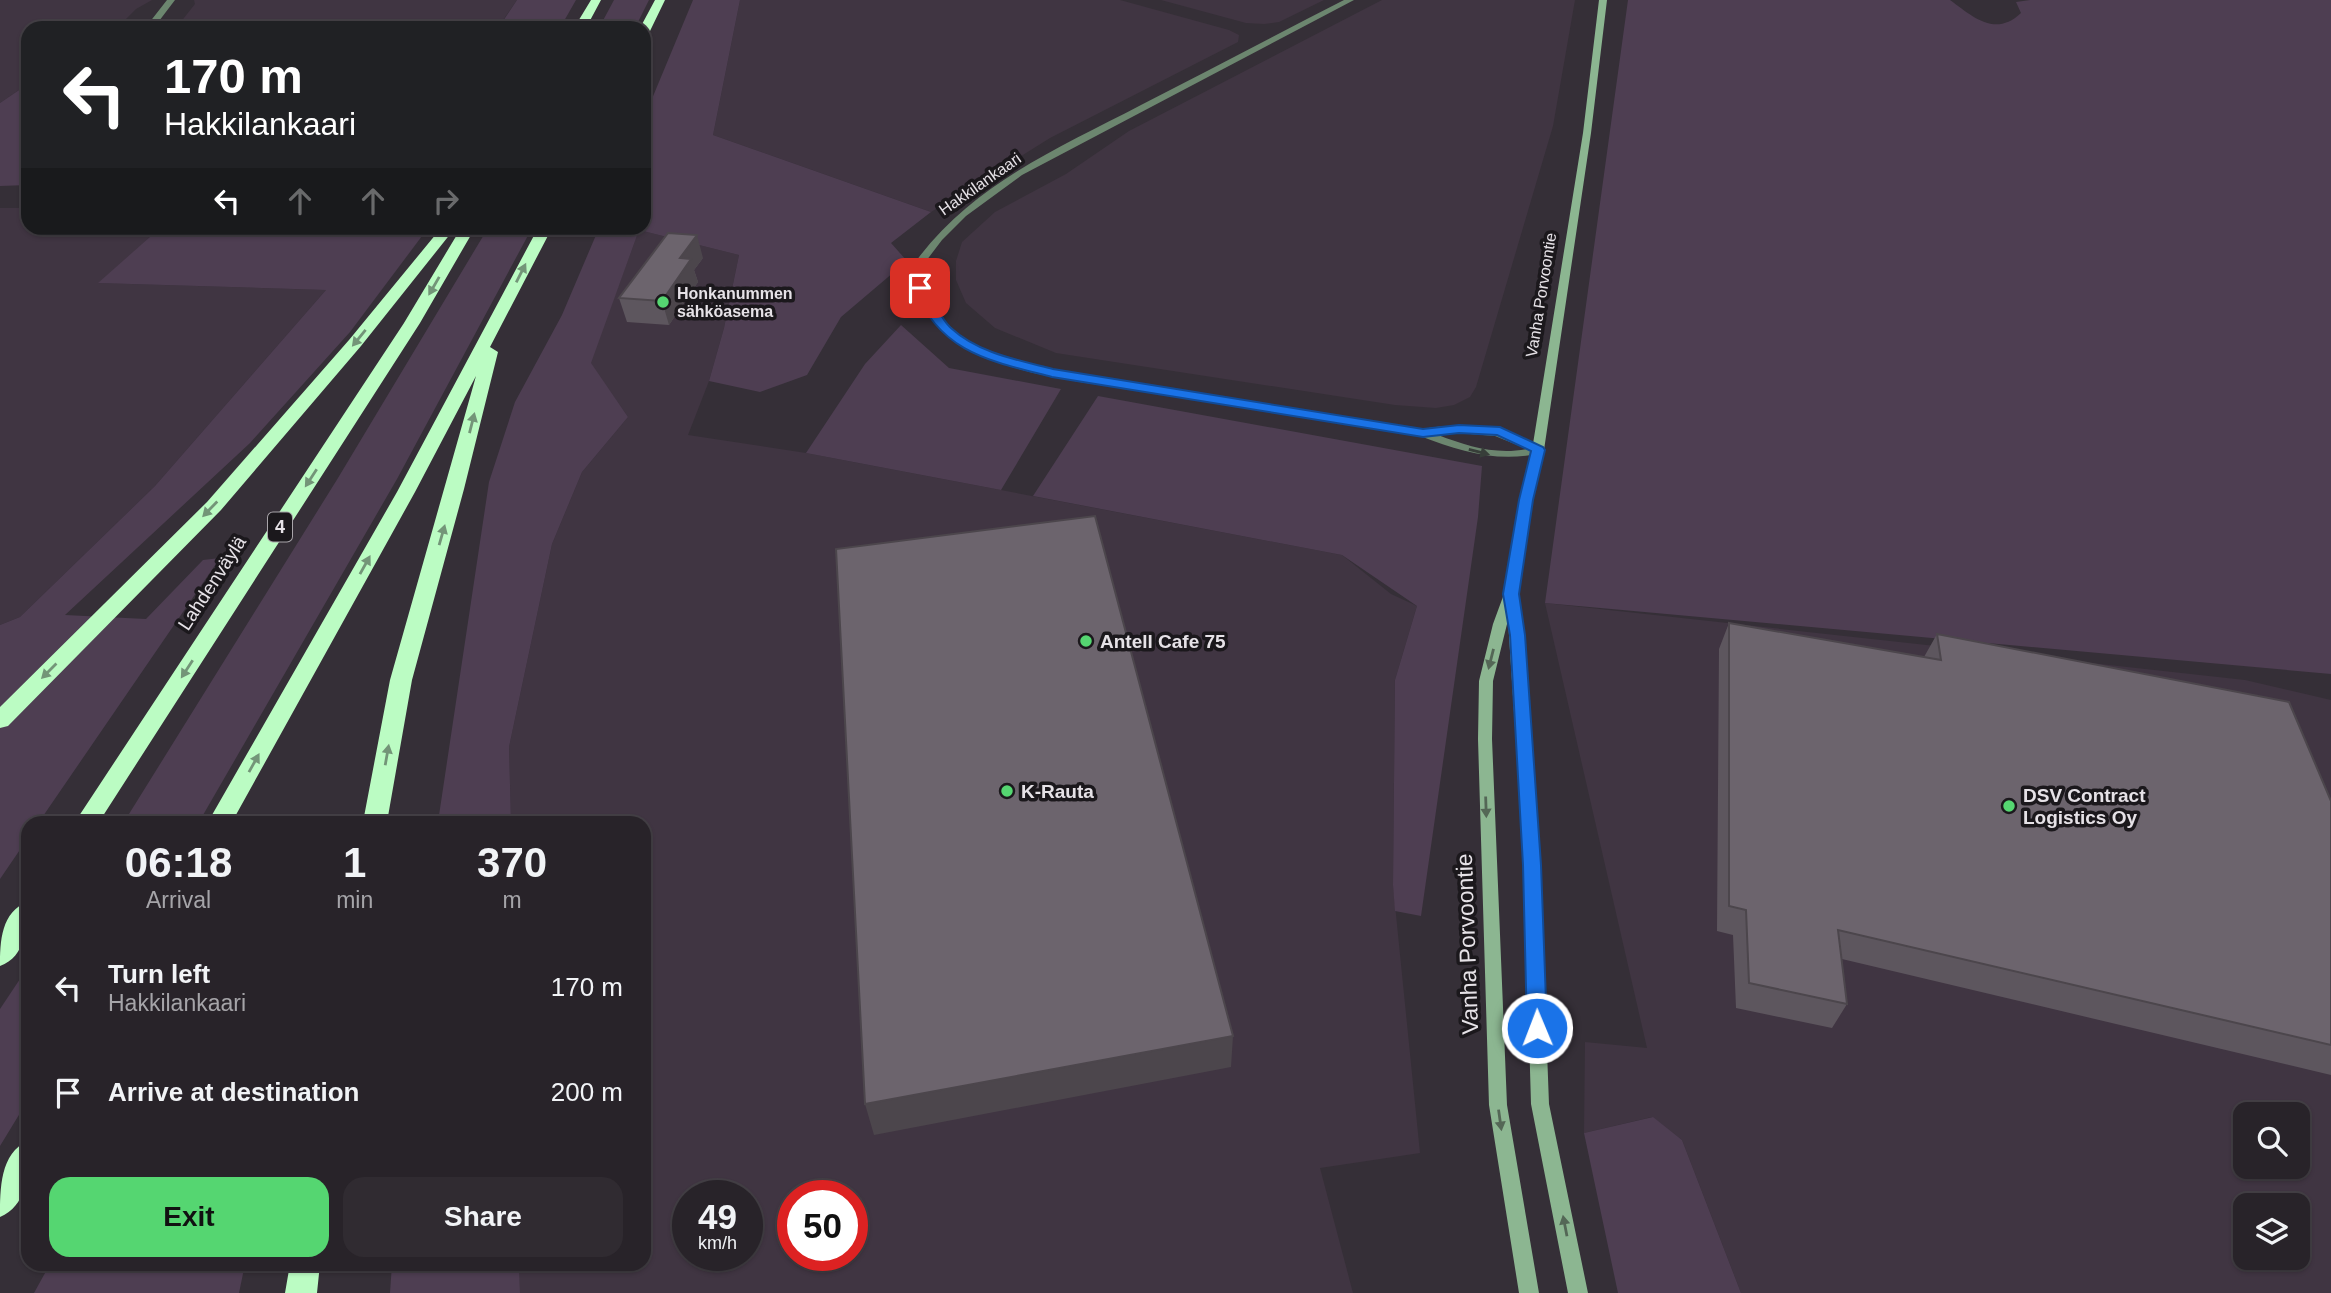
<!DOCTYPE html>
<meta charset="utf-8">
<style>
body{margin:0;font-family:Helvetica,sans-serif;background:#302b31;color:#f1f3f6;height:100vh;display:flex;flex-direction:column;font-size:26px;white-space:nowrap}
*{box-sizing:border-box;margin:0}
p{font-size:23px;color:#a5a4a8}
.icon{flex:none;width:38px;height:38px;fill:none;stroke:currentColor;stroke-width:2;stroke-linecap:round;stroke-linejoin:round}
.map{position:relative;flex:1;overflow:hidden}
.details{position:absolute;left:21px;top:816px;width:630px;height:455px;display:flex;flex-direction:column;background:#282329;border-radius:21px;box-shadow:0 2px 5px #0004,0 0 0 2px #444046}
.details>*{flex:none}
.banner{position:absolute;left:21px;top:21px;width:630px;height:214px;border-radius:21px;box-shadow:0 2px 5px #0004,0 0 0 2px #444046;background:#202124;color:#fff;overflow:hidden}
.fabs{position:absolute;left:2233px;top:1102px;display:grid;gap:14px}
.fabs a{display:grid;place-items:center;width:77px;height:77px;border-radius:14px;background:#282329;box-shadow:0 2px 5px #0004,0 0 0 2px #444046;font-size:35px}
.speed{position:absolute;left:672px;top:1180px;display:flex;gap:14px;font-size:35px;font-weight:700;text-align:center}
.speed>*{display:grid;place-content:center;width:91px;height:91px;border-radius:50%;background:#282329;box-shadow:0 2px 5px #0004,0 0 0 2px #444046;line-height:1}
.speed small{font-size:18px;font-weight:400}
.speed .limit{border:10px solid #d22;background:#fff;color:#111}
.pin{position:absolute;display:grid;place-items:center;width:60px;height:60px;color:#fff;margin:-30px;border-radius:14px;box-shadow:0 4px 10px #0006}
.me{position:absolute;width:77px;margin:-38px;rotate:359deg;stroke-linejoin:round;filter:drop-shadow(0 0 5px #0008)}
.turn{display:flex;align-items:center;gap:24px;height:147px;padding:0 28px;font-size:32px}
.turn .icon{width:91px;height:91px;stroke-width:2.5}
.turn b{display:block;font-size:49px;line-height:60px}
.lanes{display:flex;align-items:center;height:66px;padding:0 28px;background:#0003;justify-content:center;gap:35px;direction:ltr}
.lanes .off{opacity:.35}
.eta{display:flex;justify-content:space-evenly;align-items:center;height:119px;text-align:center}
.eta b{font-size:42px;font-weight:700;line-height:49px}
.cta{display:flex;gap:14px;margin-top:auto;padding:14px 28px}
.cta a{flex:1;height:80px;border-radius:21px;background:#55d671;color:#111;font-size:28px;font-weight:700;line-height:80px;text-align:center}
.cta a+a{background:#302b31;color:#f1f3f6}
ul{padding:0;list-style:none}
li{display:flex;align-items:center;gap:21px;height:105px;padding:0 28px}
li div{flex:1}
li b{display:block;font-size:26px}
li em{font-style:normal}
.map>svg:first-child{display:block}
.built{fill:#403542;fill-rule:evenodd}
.green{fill:#4e3e52}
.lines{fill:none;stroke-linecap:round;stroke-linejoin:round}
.street{fill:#6c866f;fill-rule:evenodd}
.secondary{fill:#8cb691;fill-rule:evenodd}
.highway{fill:#bbfcc3;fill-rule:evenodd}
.wall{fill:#5d565e}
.shaded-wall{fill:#4c464c}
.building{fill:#6c646d;stroke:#4c464c;stroke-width:2}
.oneway{fill:#739578}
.oneway2{fill:#373e39}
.oneway3{fill:#546756}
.route{fill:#1a73e8;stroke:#114b97;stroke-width:2}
.poi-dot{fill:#55d671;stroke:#1b181c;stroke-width:2.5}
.labels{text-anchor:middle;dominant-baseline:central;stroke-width:7;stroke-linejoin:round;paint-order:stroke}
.far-street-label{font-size:16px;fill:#e6e2e7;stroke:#1b181c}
.far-poi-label{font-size:16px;font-weight:bold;fill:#e6e2e7;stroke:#1b181c;text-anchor:start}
.shield{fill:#1b181c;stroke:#a9a5aa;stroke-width:2}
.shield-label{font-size:18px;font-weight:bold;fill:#e6e2e7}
.street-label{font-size:19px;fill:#e6e2e7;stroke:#1b181c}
.poi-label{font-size:19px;font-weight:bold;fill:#e6e2e7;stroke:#1b181c;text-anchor:start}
.near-street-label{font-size:23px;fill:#e6e2e7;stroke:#1b181c}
</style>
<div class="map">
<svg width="2331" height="1293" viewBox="0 0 2331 1293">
<rect width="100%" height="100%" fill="#352f37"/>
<!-- built -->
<path class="built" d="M 0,0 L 152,0 L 136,9 L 117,28 L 28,28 L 28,84 L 0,103 Z
M 194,0 L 517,0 L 499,26 L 511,28 L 176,28 L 195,4 Z
M 740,0 L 1120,0 L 1229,30 L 1239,35 L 1238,42 L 1050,138 L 931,212 L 713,135 Z
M 1161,0 L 1324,0 L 1279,22 L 1264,24 L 1246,23 Z
M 1382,0 L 1575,0 L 1553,126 L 1476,387 L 1470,397 L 1454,405 L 1436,408 L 1395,405 L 1056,353 L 995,328 L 966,303 L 956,280 L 956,261 L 962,242 L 995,212 L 1066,174 L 1129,131 Z
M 0,208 L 28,208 L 28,228 L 160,228 L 99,283 L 326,290 L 155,486 L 20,617 L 0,625 Z
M 639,230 L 739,255 L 724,328 L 709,381 L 688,435 L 806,453 L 1342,555 L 1391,594 L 1417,606 L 1395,680 L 1393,885 L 1420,1153 L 1320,1168 L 1353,1293 L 520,1293 L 519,1264 L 644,1264 L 644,822 L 511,822 L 509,747 L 552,544 L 582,472 L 628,417 L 590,363 ZM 688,1195 L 747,1195 L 747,1255 L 688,1255 ZM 793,1195 L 852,1195 L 852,1255 L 793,1255 Z
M 1545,603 L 2245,680 L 2331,700 L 2331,1293 L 1741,1293 L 1682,1140 L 1652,1117 L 1584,1133 L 1585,1042 L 1647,1048 ZM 2245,1115 L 2298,1115 L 2298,1167 L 2245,1167 ZM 2245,1206 L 2298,1206 L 2298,1258 L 2245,1258 Z"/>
<!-- green -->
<path class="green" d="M 517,0 L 576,0 L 560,28 L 499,27 Z
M 614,0 L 649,0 L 635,28 L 599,28 Z
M 693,0 L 740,0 L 713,135 L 931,212 L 891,243 L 907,261 L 841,317 L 807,375 L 760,392 L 709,381 L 724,328 L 739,255 L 639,230 L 591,363 L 628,417 L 582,472 L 552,544 L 509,747 L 511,822 L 438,822 L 489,482 L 515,402 L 562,315 L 599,228 L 644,228 L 644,118 Z
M 1628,0 L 1950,0 C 1972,16 1995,38 2021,13 L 2016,2 L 2030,0 L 2331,0 L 2331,674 L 1545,603 Z
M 28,84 L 28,185 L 0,186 L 0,103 Z
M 160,228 L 428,228 L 350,332 L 250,443 L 65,615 L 146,619 L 203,560 L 220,558 L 39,822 L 28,822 L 28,838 L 0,879 L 0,625 L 20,617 L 155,486 L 326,290 L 98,283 Z
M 488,228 L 532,228 L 397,479 L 199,822 L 124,822 L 338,478 Z
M 901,325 L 949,368 L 1061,389 L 1001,490 L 806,453 L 865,364 Z
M 1098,396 L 1482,466 L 1478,517 L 1421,916 L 1395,911 L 1393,885 L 1395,680 L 1417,606 L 1342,555 L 1033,496 Z
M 28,967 L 28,1100 L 0,1146 L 0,1009 Z
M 1653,1117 L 1682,1140 L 1741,1293 L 1618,1293 L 1584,1133 Z
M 50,1264 L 245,1264 L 239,1293 L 34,1293 Z
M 392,1264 L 519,1264 L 520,1293 L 390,1293 Z"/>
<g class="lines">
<!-- street -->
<path class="street" d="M 167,0 L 175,0 L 156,25 L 150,25 L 149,23 Z
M 1344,0 L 1354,0 L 1022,175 L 966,216 L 942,240 L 923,265 C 927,281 929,297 938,312 C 962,349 1013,359 1053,370 L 1423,429 C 1465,421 1505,428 1542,447 L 1542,453 C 1498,463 1462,452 1420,436 C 1331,422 1241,407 1151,392 C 1091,383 1014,377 961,345 C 931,326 920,298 913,265 C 972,184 1055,150 1141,105 C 1209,70 1276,35 1344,0 ZM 1458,433 L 1495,436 L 1527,449 C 1495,455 1467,446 1438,435 Z"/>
<!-- secondary -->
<path class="secondary" d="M 1599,0 L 1607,0 L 1591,133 L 1544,450 L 1532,500 L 1517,595 L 1525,635 L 1540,865 L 1549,1104 L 1588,1293 L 1568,1293 L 1531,1104 L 1524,865 L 1508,620 L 1493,681 L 1492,739 L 1507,1105 L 1539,1293 L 1519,1293 L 1489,1105 L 1478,739 L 1479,681 L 1493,624 L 1504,594 L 1520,500 L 1532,450 L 1583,133 Z"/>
<!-- highway -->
<path class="highway" d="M 591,0 L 601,0 L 586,28 L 574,28 Z
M 655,0 L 665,0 L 650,31 L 644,34 L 644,28 L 640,28 Z
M 441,228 L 455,228 L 361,346 L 221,510 L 8,726 L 0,728 L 0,707 L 207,502 L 349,340 Z
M 461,228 L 475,228 L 420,323 L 99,822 L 75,822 L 404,323 Z
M 538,228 L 552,228 L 490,347 L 498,352 L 464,489 L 412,680 L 387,822 L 363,822 L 390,680 L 476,376 L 415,492 L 232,822 L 208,822 L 397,492 Z
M 28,902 C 28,925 26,957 0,966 C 0,942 1,911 28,902 Z
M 28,1141 C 28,1169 30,1204 0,1217 C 0,1189 0,1153 28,1141 Z
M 290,1264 L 320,1264 L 317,1293 L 285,1293 Z"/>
</g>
<!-- wall -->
<path class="wall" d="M 703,258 L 694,270 L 698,282 L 669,325 L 627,322 L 619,298 Z
M 1729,623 L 1924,657 L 1937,634 L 2331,801 L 2331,1075 L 1842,959 L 1847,1004 L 1832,1028 L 1736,1008 L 1733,935 L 1717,931 L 1719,649 Z"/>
<!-- shaded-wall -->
<path class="shaded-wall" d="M 697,235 L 703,258 L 694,270 L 698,282 L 669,325 L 662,301 L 680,258 Z
M 1233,1036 L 1231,1067 L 874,1135 L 865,1104 Z"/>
<!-- building -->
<path class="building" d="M 668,233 L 697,235 L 680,258 L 691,259 L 662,301 L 619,298 Z
M 1095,516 L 1233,1036 L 865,1104 L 836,549 Z
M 1729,623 L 1941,660 L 1937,634 L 2289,702 L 2331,801 L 2331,1045 L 1838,930 L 1847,1004 L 1749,983 L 1746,910 L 1729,906 Z"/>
<!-- one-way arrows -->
<defs><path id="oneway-solid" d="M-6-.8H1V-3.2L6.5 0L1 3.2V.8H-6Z" transform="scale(1.75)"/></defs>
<g class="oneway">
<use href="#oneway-solid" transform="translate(521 273) rotate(-63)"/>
<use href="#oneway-solid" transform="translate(434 286) rotate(120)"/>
<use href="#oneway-solid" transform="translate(359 338) rotate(129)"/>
<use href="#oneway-solid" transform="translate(472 423) rotate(-76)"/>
<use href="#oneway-solid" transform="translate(311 478) rotate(123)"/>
<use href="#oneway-solid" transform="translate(210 509) rotate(134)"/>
<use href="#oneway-solid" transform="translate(442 535) rotate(-74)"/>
<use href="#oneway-solid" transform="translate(365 565) rotate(-61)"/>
<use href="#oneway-solid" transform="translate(187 669) rotate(123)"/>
<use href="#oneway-solid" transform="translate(49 671) rotate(135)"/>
<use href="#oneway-solid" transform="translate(387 755) rotate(-80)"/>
<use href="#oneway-solid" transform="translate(254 763) rotate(-61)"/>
</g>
<use class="oneway2" href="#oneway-solid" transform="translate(1479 452) rotate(14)"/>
<g class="oneway3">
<use href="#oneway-solid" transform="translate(1491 659) rotate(104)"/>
<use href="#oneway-solid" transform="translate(1486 807) rotate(88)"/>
<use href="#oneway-solid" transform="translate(1500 1120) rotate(82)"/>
<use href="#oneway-solid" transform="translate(1565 1226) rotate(-101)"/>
</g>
<!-- route -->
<path class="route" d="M 920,284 C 928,287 939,318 951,328 C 978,353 1018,360 1053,369 L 1423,429 L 1459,425 L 1500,427 L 1543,447 L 1545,450 L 1533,500 L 1519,594 L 1525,635 L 1541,865 L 1547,1028 L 1544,1034 L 1537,1037 L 1530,1034 L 1527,1028 L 1523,865 L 1510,635 L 1503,594 L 1519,500 L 1531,451 L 1497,435 L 1459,433 L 1423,437 L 1052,377 C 990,361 940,353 914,288 Z"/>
<!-- markers -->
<g class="poi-dot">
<circle cx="663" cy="302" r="7"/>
<circle cx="1086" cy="641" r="7"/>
<circle cx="1007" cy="791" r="7"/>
<circle cx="2009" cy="806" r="7"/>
</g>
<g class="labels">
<!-- far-street labels -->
<g class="far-street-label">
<text transform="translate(980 184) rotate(-35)">Hakkilankaari</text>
<text transform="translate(1541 295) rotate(-81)">Vanha Porvoontie</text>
</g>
<!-- far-poi labels -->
<g class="far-poi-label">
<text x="677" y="293">Honkanummen<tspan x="677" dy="18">sähköasema</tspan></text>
</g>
<!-- shield labels -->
<rect class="shield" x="268" y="512.5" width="24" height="29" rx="5"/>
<g class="shield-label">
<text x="280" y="527">4</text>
</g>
<!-- street labels -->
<g class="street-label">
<text transform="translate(212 583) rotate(-57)">Lahdenväylä</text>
</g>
<!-- poi labels -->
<g class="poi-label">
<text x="1100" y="641">Antell Cafe 75</text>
<text x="1021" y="791">K-Rauta</text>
<text x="2023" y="795">DSV Contract<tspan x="2023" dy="22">Logistics Oy</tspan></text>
</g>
<!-- near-street labels -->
<g class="near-street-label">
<text transform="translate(1467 944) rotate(-92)">Vanha Porvoontie</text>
</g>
</g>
</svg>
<div class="fabs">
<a><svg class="icon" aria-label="search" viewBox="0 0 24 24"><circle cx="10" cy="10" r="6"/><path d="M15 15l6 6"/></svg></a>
<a><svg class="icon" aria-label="layers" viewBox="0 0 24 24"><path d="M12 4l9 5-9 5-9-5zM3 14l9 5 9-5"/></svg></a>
</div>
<div class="speed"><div>49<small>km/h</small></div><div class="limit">50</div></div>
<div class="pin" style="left:920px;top:288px;background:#d93025"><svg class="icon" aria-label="arrive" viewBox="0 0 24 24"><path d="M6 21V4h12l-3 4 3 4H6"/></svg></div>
<svg class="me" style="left:1537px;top:1028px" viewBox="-20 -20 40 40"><circle r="17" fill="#1a73e8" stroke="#fff" stroke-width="3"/><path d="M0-11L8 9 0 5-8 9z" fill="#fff"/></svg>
<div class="banner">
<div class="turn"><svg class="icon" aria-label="left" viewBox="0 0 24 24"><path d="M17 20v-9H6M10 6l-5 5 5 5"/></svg><div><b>170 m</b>Hakkilankaari</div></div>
<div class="lanes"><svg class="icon" aria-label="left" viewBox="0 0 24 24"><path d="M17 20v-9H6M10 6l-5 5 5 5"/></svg><svg class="icon off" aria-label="ahead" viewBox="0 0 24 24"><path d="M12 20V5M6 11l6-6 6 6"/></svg><svg class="icon off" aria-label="ahead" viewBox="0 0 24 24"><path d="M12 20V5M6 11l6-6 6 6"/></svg><svg class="icon off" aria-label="right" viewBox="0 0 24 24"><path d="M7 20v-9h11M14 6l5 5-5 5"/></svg></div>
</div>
<section class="details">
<div class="eta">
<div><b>06:18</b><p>Arrival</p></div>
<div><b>1</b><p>min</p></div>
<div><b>370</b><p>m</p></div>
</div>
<ul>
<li><svg class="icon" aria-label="left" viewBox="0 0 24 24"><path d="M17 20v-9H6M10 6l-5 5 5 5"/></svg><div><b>Turn left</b><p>Hakkilankaari</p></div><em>170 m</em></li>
<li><svg class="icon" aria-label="arrive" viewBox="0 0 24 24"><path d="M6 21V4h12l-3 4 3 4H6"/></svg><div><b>Arrive at destination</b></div><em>200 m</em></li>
</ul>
<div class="cta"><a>Exit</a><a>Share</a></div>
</section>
</div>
